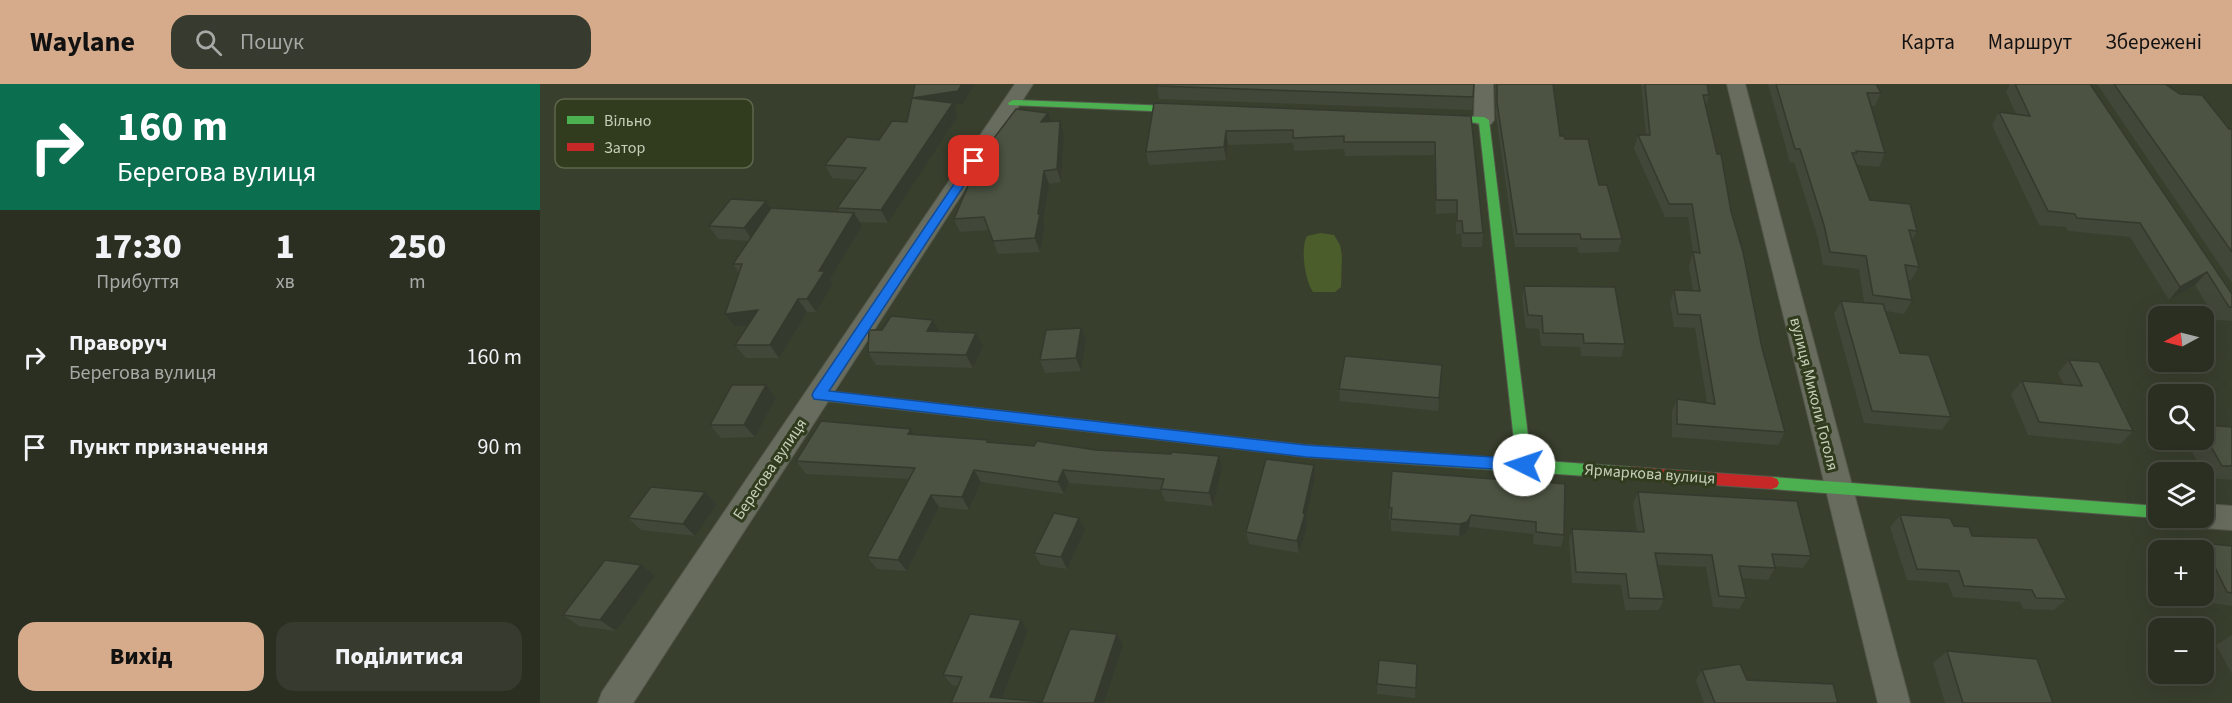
<!DOCTYPE html>
<html lang="uk">
<meta charset="utf-8">
<style>
body{margin:0;font-family:"Source Sans 3",sans-serif;background:#373b2f;color:#f1f3f6;height:100vh;display:flex;flex-direction:column;font-size:22px;white-space:nowrap}
*{box-sizing:border-box;margin:0}
p{font-size:20px;color:#a6a9a5}
.icon{flex:none;width:33px;height:33px;fill:none;stroke:currentColor;stroke-width:2;stroke-linecap:round;stroke-linejoin:round}
.map{position:relative;flex:1;overflow:hidden}
.side{display:flex;flex-direction:column;background:#2b2f22;width:540px}
.side>*{flex:none}
.banner{background:#0b6e4f;color:#fff;overflow:hidden}
.needle{width:39px;rotate:263deg}
.fabs{position:absolute;left:1608px;top:222px;display:grid;gap:12px}
.fabs a{display:grid;place-items:center;width:66px;height:66px;border-radius:12px;background:#2b2f22;box-shadow:0 6px 24px #0002,0 0 0 2px #474a40;font-size:30px}
.pin{position:absolute;display:grid;place-items:center;width:51px;height:51px;color:#fff;margin:-26px;border-radius:12px;box-shadow:0 3px 9px #0006}
.me{position:absolute;width:66px;margin:-33px;rotate:274deg;stroke-linejoin:round;filter:drop-shadow(0 0 4px #0008)}
.turn{display:flex;align-items:center;gap:21px;height:126px;padding:0 18px;font-size:27px}
.turn .icon{width:78px;height:78px;stroke-width:2.5}
.turn b{display:block;font-size:42px;line-height:51px}
.eta{display:flex;justify-content:space-evenly;align-items:center;height:102px;text-align:center}
.eta b{font-size:36px;font-weight:800;line-height:42px}
.cta{display:flex;gap:12px;margin-top:auto;padding:12px 18px}
.cta a{flex:1;height:69px;border-radius:18px;background:#d6ab8b;color:#111;font-size:24px;font-weight:800;line-height:69px;text-align:center}
.cta a+a{background:#373b2f;color:#f1f3f6}
ul{padding:0;list-style:none}
li{display:flex;align-items:center;gap:18px;height:90px;padding:0 18px}
li div{flex:1}
li b{display:block;font-size:22px}
li em{font-style:normal}
header{display:flex;align-items:center;gap:36px;box-sizing:border-box;height:84px;padding:0 30px;background:#d6ab8b;color:#111}
header strong{font-size:28px}
nav{display:flex;gap:33px;margin-inline-start:auto;font-size:21px}
.search{width:420px;height:54px;background:#373b2f;display:flex;align-items:center;gap:15px;box-sizing:border-box;padding:0 21px;border-radius:18px;color:#a6a9a5;font-size:22px}
main{display:flex;flex:1;min-height:0}
.map>svg:first-child{display:block}
.water{fill:#4a5d2b}
.lines{fill:none;stroke-linecap:round;stroke-linejoin:round}
.street-casing{stroke:#54594c;stroke-width:2}
.fast-casing{stroke:#54594c;stroke-width:2}
.jam-casing{stroke:#54594c;stroke-width:2}
.street{fill:#676c5e;fill-rule:evenodd}
.fast{fill:#4caf50;fill-rule:evenodd}
.jam{fill:#c62828;fill-rule:evenodd}
.wall{fill:#414739}
.shaded-wall{fill:#353a2e}
.building{fill:#4c5342;stroke:#353a2e;stroke-width:1.5}
.route{fill:#1a73e8;stroke:#114b97;stroke-width:1.5}
.labels{text-anchor:middle;dominant-baseline:central;stroke-width:6;stroke-linejoin:round;paint-order:stroke}
.street-label{font-size:16px;fill:#c6cfb8;stroke:#313b1e}
.key{fill:#313b1e;stroke:#5e674c;stroke-width:1.5}
.key-label{font-size:16px;fill:#c6cfb8}
</style>
<header>
<strong>Waylane</strong>
<div class="search"><svg class="icon" aria-label="search" viewBox="0 0 24 24"><circle cx="10" cy="10" r="6"/><path d="M15 15l6 6"/></svg>Пошук</div>
<nav><a>Карта</a><a>Маршрут</a><a>Збережені</a></nav>
</header>
<main>
<section class="side">
<div class="banner">
<div class="turn"><svg class="icon" aria-label="right" viewBox="0 0 24 24"><path d="M7 20v-9h11M14 6l5 5-5 5"/></svg><div><b>160 m</b>Берегова вулиця</div></div>
</div>
<div class="eta">
<div><b>17:30</b><p>Прибуття</p></div>
<div><b>1</b><p>хв</p></div>
<div><b>250</b><p>m</p></div>
</div>
<ul>
<li><svg class="icon" aria-label="right" viewBox="0 0 24 24"><path d="M7 20v-9h11M14 6l5 5-5 5"/></svg><div><b>Праворуч</b><p>Берегова вулиця</p></div><em>160 m</em></li>
<li><svg class="icon" aria-label="arrive" viewBox="0 0 24 24"><path d="M6 21V4h12l-3 4 3 4H6"/></svg><div><b>Пункт призначення</b></div><em>90 m</em></li>
</ul>
<div class="cta"><a>Вихід</a><a>Поділитися</a></div>
</section>
<div class="map">
<svg width="1692" height="619" viewBox="0 0 1692 619">
<rect width="100%" height="100%" fill="#393f2d"/>
<!-- water -->
<path class="water" d="M 781,149 L 794,151 L 800,161 L 802,172 L 801,203 L 795,208 L 773,208 C 765,197 760,164 767,152 Z"/>
<g class="lines">
<!-- street casing -->
<g class="street-casing">
<path id="street" d="M 475,0 L 493,0 L 93,619 L 58,619 L 62,608 Z
M 935,0 L 953,0 L 954,36 L 951,40 L 937,40 L 934,36 Z
M 1187,0 L 1205,0 L 1370,619 L 1338,619 Z
M 1664,420 L 1692,422 L 1692,446 L 1664,444 L 1654,441 L 1651,434 L 1664,434 Z"/>
</g>
<!-- fast casing -->
<g class="fast-casing">
<path id="fast" d="M 473,16 L 657,23 L 662,26 L 657,29 L 469,21 L 468,19 Z
M 886,31 L 944,33 L 949,36 L 991,376 L 1090,383 L 1095,385 L 1097,389 L 1095,393 L 1090,395 L 766,373 L 279,316 L 274,315 L 272,311 L 274,307 L 279,306 L 766,361 L 976,375 L 939,39 L 882,36 L 882,32 Z
M 1232,393 L 1618,422 L 1618,434 L 1620,434 L 1618,434 L 1232,405 L 1227,403 L 1225,399 L 1227,395 Z"/>
</g>
<!-- jam casing -->
<g class="jam-casing">
<path id="jam" d="M 1090,383 L 1232,393 L 1237,395 L 1239,399 L 1237,403 L 1232,405 L 1090,395 L 1085,393 L 1083,389 L 1085,385 Z"/>
</g>
<!-- street -->
<use href="#street" class="street"/>
<!-- fast -->
<use href="#fast" class="fast"/>
<!-- jam -->
<use href="#jam" class="jam"/>
</g>
<!-- wall -->
<path class="wall" d="M 375,0 L 435,0 L 423,20 L 414,21 L 418,32 L 348,139 L 320,138 L 322,142 L 290,195 L 293,200 L 276,228 L 267,228 L 239,274 L 206,274 L 195,261 L 208,242 L 195,243 L 185,230 L 199,189 L 193,180 L 209,157 L 178,155 L 169,142 L 231,124 L 299,128 L 297,124 L 317,96 L 292,94 L 285,81 L 339,56 L 367,38 Z
M 934,0 L 932,26 L 619,15 L 617,2 Z
M 955,0 L 1013,0 L 1020,52 L 1025,55 L 1059,101 L 1082,155 L 1078,168 L 1039,169 L 1037,163 L 975,163 L 956,32 Z
M 1101,0 L 1167,0 L 1169,11 L 1166,22 L 1222,264 L 1245,348 L 1238,361 L 1132,353 L 1132,327 L 1137,315 L 1167,319 L 1155,244 L 1134,243 L 1130,219 L 1134,206 L 1153,207 L 1149,182 L 1153,168 L 1148,133 L 1125,133 L 1094,65 L 1098,51 L 1106,51 Z
M 1228,0 L 1336,0 L 1341,9 L 1335,22 L 1331,22 L 1345,69 L 1339,83 L 1317,81 L 1330,116 L 1377,147 L 1372,156 L 1379,183 L 1371,196 L 1368,196 L 1372,216 L 1364,230 L 1346,227 L 1360,269 L 1411,333 L 1402,346 L 1324,339 L 1294,230 L 1301,217 L 1324,218 L 1319,185 L 1283,181 L 1278,154 L 1254,78 L 1250,78 Z
M 1470,0 L 1550,0 L 1692,210 L 1692,237 L 1676,236 L 1655,201 L 1629,216 L 1590,153 L 1528,147 L 1526,143 L 1499,141 L 1452,41 L 1459,28 L 1476,30 L 1466,8 Z
M 1557,0 L 1617,0 L 1689,45 L 1692,45 L 1692,199 Z
M 614,19 L 931,32 L 943,149 L 942,163 L 922,163 L 921,150 L 916,150 L 916,129 L 896,130 L 894,71 L 805,72 L 804,65 L 754,67 L 753,59 L 688,61 L 686,76 L 609,81 L 606,68 Z
M 511,38 L 524,51 L 521,98 L 509,100 L 503,139 L 505,143 L 500,168 L 458,170 L 449,146 L 420,148 L 414,135 L 428,101 L 426,96 L 448,62 Z
M 984,202 L 1085,260 L 1081,273 L 1041,272 L 1040,263 L 1001,262 L 999,245 L 986,244 L 982,215 Z
M 541,244 L 546,257 L 541,287 L 505,289 L 500,276 Z
M 400,248 L 436,249 L 443,262 L 433,284 L 336,281 L 328,268 Z
M 1529,276 L 1593,347 L 1581,360 L 1488,351 L 1471,310 L 1482,297 L 1524,301 L 1518,289 Z
M 902,281 L 898,327 L 800,317 L 799,305 Z
M 236,314 L 215,353 L 181,354 L 170,341 Z
M 1664,341 L 1692,343 L 1692,396 L 1667,394 L 1645,356 L 1664,356 Z
M 371,345 L 375,351 L 448,356 L 450,359 L 682,384 L 673,422 L 625,417 L 621,406 L 529,399 L 524,410 L 441,398 L 429,426 L 399,423 L 367,487 L 337,485 L 327,473 L 369,395 L 266,390 L 256,377 Z
M 774,381 L 775,393 L 766,434 L 767,442 L 759,469 L 709,460 L 706,448 Z
M 966,396 L 1024,451 L 1021,463 L 993,460 L 994,450 L 929,443 L 926,450 L 919,452 L 851,447 L 851,436 L 849,436 L 849,424 Z
M 165,408 L 177,420 L 155,452 L 101,446 L 88,434 Z
M 1098,408 L 1271,472 L 1263,484 L 1234,482 L 1235,484 L 1228,496 L 1202,494 L 1206,514 L 1199,525 L 1173,523 L 1166,483 L 1118,481 L 1124,515 L 1119,526 L 1085,526 L 1081,501 L 1032,499 L 1029,457 L 1032,445 L 1097,447 L 1093,420 Z
M 1360,431 L 1414,442 L 1432,452 L 1527,515 L 1514,526 L 1483,525 L 1480,518 L 1413,513 L 1408,499 L 1367,496 L 1350,443 Z
M 539,434 L 545,446 L 527,485 L 501,481 L 494,469 Z
M 1663,459 L 1692,462 L 1692,522 L 1671,519 L 1664,504 L 1664,466 L 1653,466 Z
M 115,492 L 76,547 L 39,542 L 23,531 Z
M 481,536 L 488,547 L 462,614 L 502,618 L 583,561 L 564,619 L 411,619 L 418,602 L 412,601 L 403,591 Z
M 1692,551 L 1692,590 L 1676,561 Z
M 1407,567 L 1513,619 L 1405,619 L 1393,579 Z
M 877,580 L 875,614 L 837,610 L 837,600 Z
M 1162,586 L 1207,596 L 1298,619 L 1164,619 L 1156,596 Z"/>
<!-- shaded-wall -->
<path class="shaded-wall" d="M 422,0 L 435,0 L 423,20 L 414,21 L 418,32 L 348,139 L 341,126 L 378,27 L 372,14 Z
M 508,29 L 512,42 L 501,38 Z
M 520,37 L 524,51 L 521,98 L 517,85 Z
M 686,47 L 688,61 L 686,76 L 684,63 Z
M 504,87 L 509,100 L 503,139 L 505,143 L 500,168 L 495,154 L 498,130 Z
M 226,117 L 234,130 L 213,157 L 204,144 Z
M 314,129 L 322,142 L 290,195 L 293,200 L 276,228 L 267,215 L 279,187 Z
M 1667,188 L 1655,201 L 1629,216 L 1640,203 Z
M 258,215 L 267,228 L 239,274 L 230,261 Z
M 218,226 L 228,239 L 195,243 L 185,230 Z
M 393,236 L 400,249 L 387,247 Z
M 541,244 L 546,257 L 541,287 L 536,274 Z
M 436,249 L 443,262 L 433,284 L 426,271 Z
M 226,301 L 236,314 L 215,353 L 204,341 Z
M 371,345 L 379,357 L 368,350 Z
M 679,372 L 682,384 L 673,422 L 669,409 Z
M 774,381 L 775,393 L 766,434 L 767,442 L 759,469 L 757,457 Z
M 434,386 L 441,398 L 429,426 L 422,413 Z
M 523,386 L 529,399 L 524,410 L 518,398 Z
M 165,408 L 177,420 L 155,452 L 143,440 Z
M 391,411 L 399,423 L 367,487 L 358,476 Z
M 931,431 L 929,443 L 926,450 L 919,452 L 920,440 Z
M 539,434 L 545,446 L 527,485 L 521,473 Z
M 101,481 L 115,492 L 76,547 L 60,536 Z
M 481,536 L 488,547 L 460,619 L 450,613 Z
M 577,550 L 583,561 L 564,619 L 554,619 Z"/>
<!-- building -->
<path class="building" d="M 375,0 L 422,0 L 418,7 L 372,14 Z
M 617,0 L 934,0 L 933,13 L 617,2 Z
M 957,0 L 1013,0 L 1020,52 L 1024,52 L 1025,55 L 1048,55 L 1059,101 L 1067,101 L 1082,155 L 1041,155 L 1040,150 L 977,150 L 957,19 Z
M 1105,0 L 1167,0 L 1169,11 L 1163,11 L 1177,70 L 1181,70 L 1191,127 L 1203,168 L 1222,264 L 1245,348 L 1137,340 L 1137,315 L 1175,320 L 1160,231 L 1138,230 L 1134,206 L 1160,207 L 1153,168 L 1160,169 L 1152,120 L 1129,120 L 1098,51 L 1110,51 Z
M 1236,0 L 1336,0 L 1341,9 L 1327,9 L 1345,69 L 1316,67 L 1317,69 L 1312,69 L 1330,116 L 1370,120 L 1377,147 L 1369,146 L 1379,183 L 1365,181 L 1372,216 L 1333,211 L 1326,172 L 1290,168 L 1284,141 L 1260,65 L 1255,65 Z
M 1475,0 L 1550,0 L 1692,210 L 1692,223 L 1689,223 L 1667,188 L 1640,203 L 1600,139 L 1537,134 L 1535,130 L 1508,127 L 1459,28 L 1490,32 Z
M 1574,0 L 1625,0 L 1640,10 L 1662,11 L 1689,45 L 1692,45 L 1692,168 Z
M 372,14 L 413,19 L 341,126 L 297,124 L 326,84 L 285,81 L 307,53 L 339,56 L 352,37 L 367,38 Z
M 614,19 L 931,32 L 943,149 L 923,149 L 922,137 L 917,137 L 917,116 L 896,116 L 895,58 L 804,58 L 804,52 L 753,54 L 753,46 L 686,47 L 684,63 L 606,68 Z
M 476,25 L 508,29 L 501,38 L 520,37 L 517,85 L 504,87 L 498,130 L 500,130 L 495,154 L 453,157 L 444,133 L 414,135 L 430,97 L 426,96 L 445,62 L 448,62 Z
M 191,115 L 226,117 L 204,144 L 169,142 Z
M 231,124 L 314,129 L 279,187 L 285,187 L 267,215 L 258,215 L 230,261 L 195,261 L 218,226 L 185,230 L 202,180 L 193,180 Z
M 984,202 L 1075,203 L 1085,260 L 1044,259 L 1043,250 L 1003,249 L 1002,232 L 988,231 Z
M 1301,217 L 1343,220 L 1360,269 L 1389,271 L 1411,333 L 1332,327 Z
M 351,232 L 393,236 L 387,247 L 436,249 L 426,271 L 328,268 L 329,246 L 342,246 Z
M 541,244 L 536,274 L 500,276 L 506,246 Z
M 805,272 L 902,281 L 899,314 L 799,305 Z
M 1529,276 L 1559,278 L 1593,347 L 1499,338 L 1482,297 L 1542,302 Z
M 192,301 L 226,301 L 204,341 L 170,341 Z
M 281,337 L 371,345 L 368,350 L 448,356 L 447,358 L 494,362 L 497,357 L 556,366 L 631,370 L 632,368 L 679,372 L 669,409 L 621,405 L 624,395 L 523,386 L 518,398 L 434,386 L 422,413 L 391,411 L 358,476 L 327,473 L 375,384 L 256,377 Z
M 1664,341 L 1692,343 L 1692,382 L 1682,382 L 1664,350 Z
M 726,375 L 774,381 L 763,429 L 765,430 L 757,457 L 706,448 Z
M 852,387 L 966,396 L 966,394 L 1025,400 L 1024,451 L 996,448 L 996,438 L 931,431 L 927,438 L 920,440 L 851,435 L 852,424 L 849,424 Z
M 111,403 L 165,408 L 143,440 L 88,434 Z
M 1098,408 L 1257,417 L 1271,472 L 1232,470 L 1235,484 L 1199,482 L 1206,514 L 1179,512 L 1172,471 L 1115,469 L 1124,515 L 1089,514 L 1086,490 L 1036,488 L 1032,445 L 1104,448 Z
M 514,429 L 539,434 L 521,473 L 494,469 Z
M 1360,431 L 1410,434 L 1414,442 L 1429,443 L 1432,452 L 1497,454 L 1527,515 L 1496,514 L 1492,506 L 1424,502 L 1419,487 L 1377,485 Z
M 1663,459 L 1692,462 L 1692,509 L 1687,508 Z
M 65,476 L 101,481 L 60,536 L 23,531 Z
M 430,530 L 481,536 L 450,613 L 502,618 L 530,545 L 577,550 L 554,619 L 411,619 L 422,593 L 403,591 Z
M 1407,567 L 1497,575 L 1513,619 L 1423,619 Z
M 839,576 L 877,580 L 876,604 L 837,600 Z
M 1200,580 L 1207,596 L 1293,600 L 1298,619 L 1175,619 L 1162,586 Z"/>
<!-- route -->
<path class="route" d="M 434,74 L 440,77 L 289,307 L 766,361 L 984,375 L 989,377 L 991,381 L 989,385 L 984,387 L 766,373 L 274,315 L 272,311 L 274,307 L 431,75 Z"/>
<g class="labels">
<!-- street labels -->
<g class="street-label">
<text transform="translate(1274 310) rotate(76)">вулиця Миколи Гоголя</text>
<text transform="translate(230 385) rotate(-56)">Берегова вулиця</text>
<text transform="translate(1110 390) rotate(4)">Ярмаркова вулиця</text>
</g>
</g>
<!-- legend -->
<rect x="15" y="15" width="198" height="69" rx="9" class="key"/>
<rect x="27" y="32" width="27" height="8" fill="#4caf50"/>
<rect x="27" y="59" width="27" height="8" fill="#c62828"/>
<g class="key-label">
<text x="64" y="42">Вільно</text>
<text x="64" y="69">Затор</text>
</g>
</svg>
<div class="fabs">
<a><svg class="needle" viewBox="-14 -14 28 28"><path d="M0-13l5 13h-10z" fill="#e53935"/><path d="M0 13l5-13h-10z" fill="#a6a9a5"/></svg></a>
<a><svg class="icon" aria-label="search" viewBox="0 0 24 24"><circle cx="10" cy="10" r="6"/><path d="M15 15l6 6"/></svg></a>
<a><svg class="icon" aria-label="layers" viewBox="0 0 24 24"><path d="M12 4l9 5-9 5-9-5zM3 14l9 5 9-5"/></svg></a>
<a>+</a>
<a>−</a>
</div>
<div class="pin" style="left:434px;top:77px;background:#d93025"><svg class="icon" aria-label="arrive" viewBox="0 0 24 24"><path d="M6 21V4h12l-3 4 3 4H6"/></svg></div>
<svg class="me" style="left:984px;top:381px" viewBox="-20 -20 40 40"><circle r="19" fill="#fff"/><path d="M0-13L10 11 0 6-10 11z" fill="#1a73e8"/></svg>
</div>
</main>
